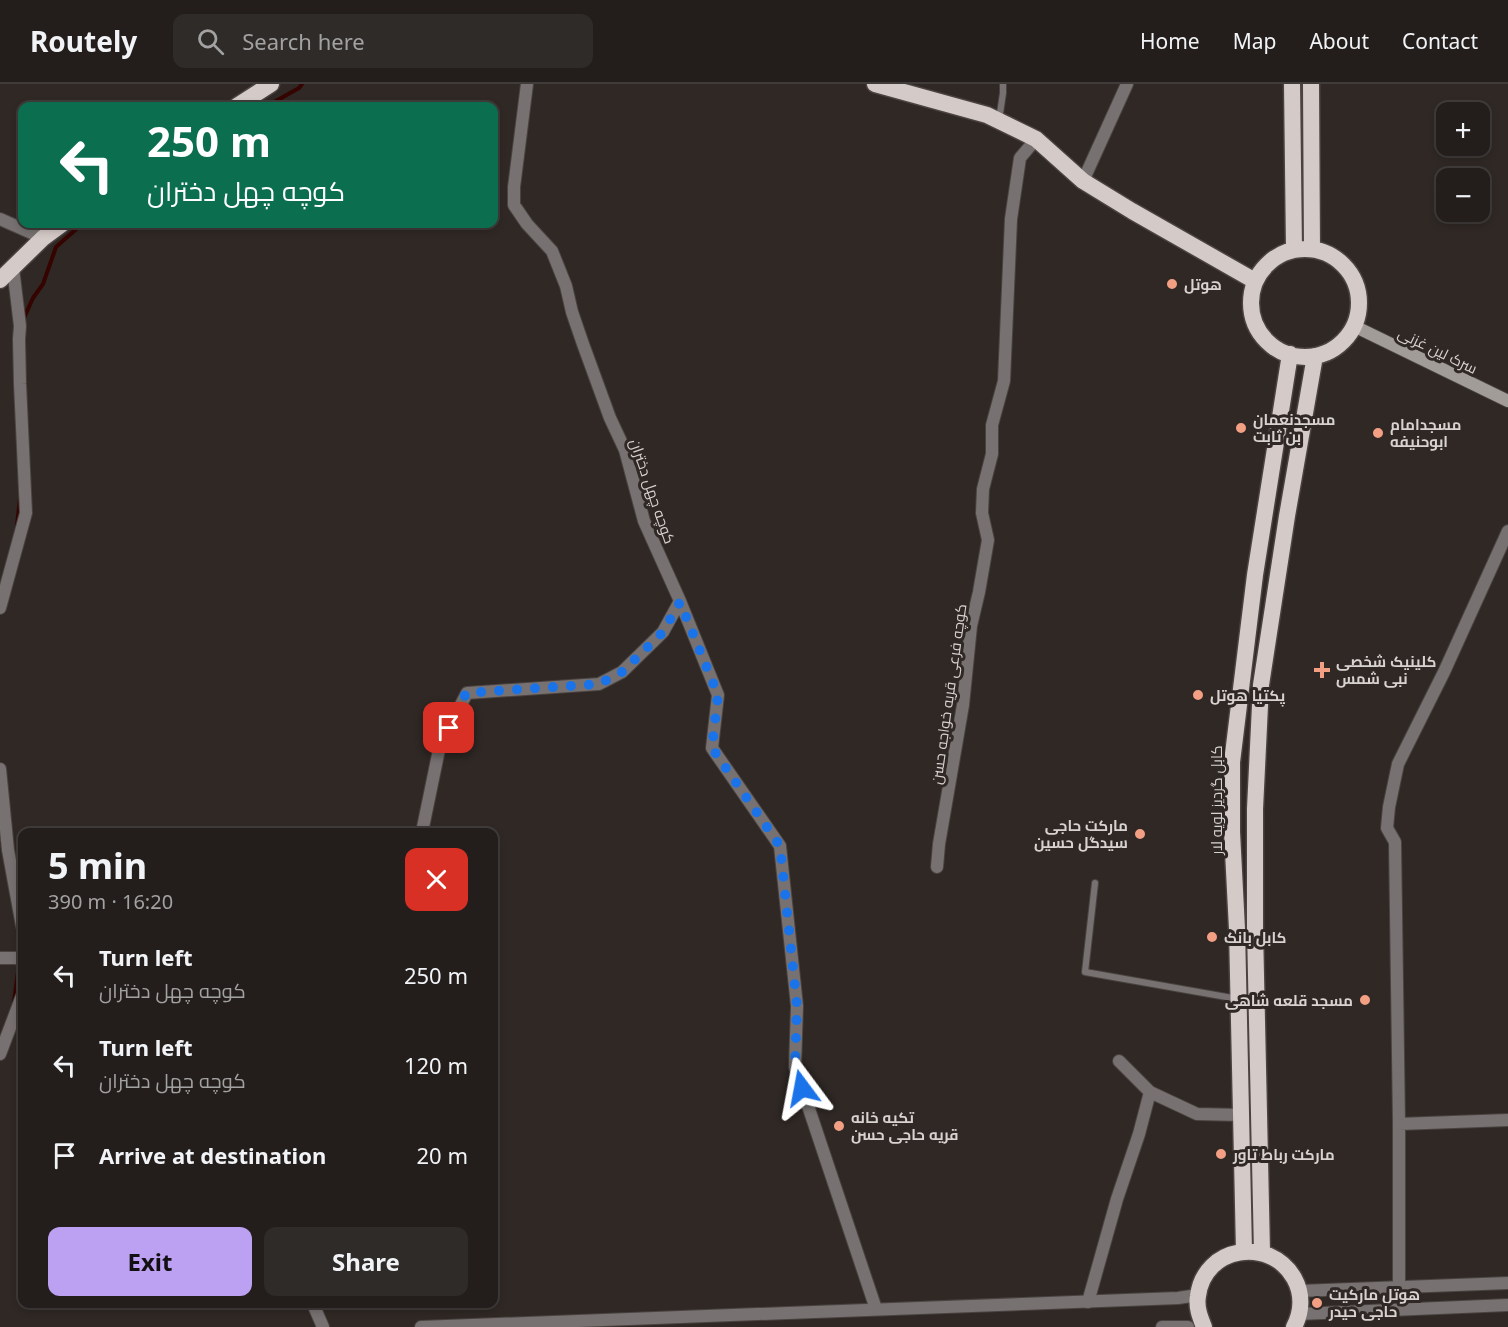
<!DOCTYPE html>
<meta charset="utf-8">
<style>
body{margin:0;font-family:"Noto Sans",Cairo,sans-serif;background:#2f2b29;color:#f1f3f6;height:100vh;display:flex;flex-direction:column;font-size:22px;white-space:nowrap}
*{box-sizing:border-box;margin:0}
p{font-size:20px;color:#a3a2a3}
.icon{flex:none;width:33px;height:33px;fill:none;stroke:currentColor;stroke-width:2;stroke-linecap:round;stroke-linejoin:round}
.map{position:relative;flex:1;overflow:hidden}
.details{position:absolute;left:18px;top:744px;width:480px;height:480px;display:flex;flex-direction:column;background:#231e1c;border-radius:12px;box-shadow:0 3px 9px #0003,0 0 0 2px #403c3b}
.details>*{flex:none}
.hud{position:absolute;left:18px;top:18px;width:480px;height:126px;border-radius:12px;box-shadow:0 3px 9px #0003,0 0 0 2px #403c3b;background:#0b6e4f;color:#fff;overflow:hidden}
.tools{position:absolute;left:1436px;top:18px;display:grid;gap:12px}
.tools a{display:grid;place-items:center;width:54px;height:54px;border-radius:12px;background:#231e1c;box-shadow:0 3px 9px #0003,0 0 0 2px #403c3b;font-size:30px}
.pin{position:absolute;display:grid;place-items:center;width:51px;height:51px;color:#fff;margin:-26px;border-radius:12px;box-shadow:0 3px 9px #0006}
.me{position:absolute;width:66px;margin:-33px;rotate:347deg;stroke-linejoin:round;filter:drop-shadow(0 0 4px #0008)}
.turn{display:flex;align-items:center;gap:21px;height:126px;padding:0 30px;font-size:27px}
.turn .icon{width:78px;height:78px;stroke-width:2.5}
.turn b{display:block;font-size:42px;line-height:51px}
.round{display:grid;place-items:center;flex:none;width:63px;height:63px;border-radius:12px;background:#2f2b29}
.overview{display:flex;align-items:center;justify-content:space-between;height:102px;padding:0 30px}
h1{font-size:36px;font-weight:700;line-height:45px}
.button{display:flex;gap:12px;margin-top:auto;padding:12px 30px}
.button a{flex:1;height:69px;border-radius:12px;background:#bca0f2;color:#111;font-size:24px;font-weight:700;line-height:69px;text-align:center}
.button a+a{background:#2f2b29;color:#f1f3f6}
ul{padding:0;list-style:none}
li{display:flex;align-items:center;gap:18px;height:90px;padding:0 30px}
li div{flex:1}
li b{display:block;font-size:22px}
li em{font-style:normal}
header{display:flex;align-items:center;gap:36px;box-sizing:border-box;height:84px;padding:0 30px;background:#231e1c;border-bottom:2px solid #403c3b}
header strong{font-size:28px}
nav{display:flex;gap:33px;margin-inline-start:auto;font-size:21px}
.search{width:420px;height:54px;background:#2f2b29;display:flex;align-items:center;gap:15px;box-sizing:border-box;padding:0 21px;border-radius:12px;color:#a3a2a3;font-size:22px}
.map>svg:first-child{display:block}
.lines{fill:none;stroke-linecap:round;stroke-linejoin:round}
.stream{stroke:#350400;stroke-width:4}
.service-casing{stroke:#4a4341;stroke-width:8}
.minor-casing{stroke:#4a4341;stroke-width:14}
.tertiary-casing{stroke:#4a4341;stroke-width:14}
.secondary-casing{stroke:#4a4341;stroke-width:14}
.trunk-casing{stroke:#4a4341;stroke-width:19}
.service{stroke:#777271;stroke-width:6}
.minor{stroke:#777271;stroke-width:12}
.tertiary{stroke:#777271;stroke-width:12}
.secondary{stroke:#a29c99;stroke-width:12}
.trunk{stroke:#d4cac7;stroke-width:16}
.route{stroke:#1a73e8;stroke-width:10;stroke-dasharray:0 18}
.poi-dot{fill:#f39f84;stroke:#2f2825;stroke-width:2}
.labels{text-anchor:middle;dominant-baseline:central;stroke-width:6;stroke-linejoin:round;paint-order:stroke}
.poi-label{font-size:15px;font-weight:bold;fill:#d8d2d1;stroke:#2f2825;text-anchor:start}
.street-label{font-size:15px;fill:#d8d2d1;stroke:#2f2825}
</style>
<header>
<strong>Routely</strong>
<div class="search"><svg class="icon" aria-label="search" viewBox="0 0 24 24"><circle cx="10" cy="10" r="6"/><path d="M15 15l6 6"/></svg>Search here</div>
<nav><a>Home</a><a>Map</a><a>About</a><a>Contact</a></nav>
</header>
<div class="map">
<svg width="1508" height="1243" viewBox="0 0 1508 1243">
<rect width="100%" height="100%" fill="#2f2825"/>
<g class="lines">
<!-- stream -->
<path class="stream" d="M 267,22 L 299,4 L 302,0
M 23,236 L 33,214 L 43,200 L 56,163 L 82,140
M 17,441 L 20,415
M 0,748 L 2,759
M 14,918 L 19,880"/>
<!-- service casing -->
<g class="service-casing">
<path id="service" d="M 999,36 L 1003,9 L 1003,0
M 1095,799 L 1085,888 L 1238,915"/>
</g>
<!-- minor casing -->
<g class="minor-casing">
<path id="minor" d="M 1083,97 L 1127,0
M 0,135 L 43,154
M 680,517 L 718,611 L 712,664 L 780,762 L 797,922 L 795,983 L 876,1225
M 0,524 L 26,429 L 20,300 L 19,255 L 20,242 L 13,184
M 0,685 L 8,766 L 22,842
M 422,748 L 440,661 L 467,609 L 599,600 L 622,588 L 663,548 L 680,517 L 644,437 L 625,366 L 610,334 L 583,260 L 572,228 L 566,202 L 552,167 L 527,140 L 514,121 L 514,103 L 527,0
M 937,783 L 939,760 L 963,621 L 971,542 L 979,508 L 988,456 L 982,429 L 983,405 L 992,370 L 992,341 L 1004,297 L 1011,135 L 1020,74 L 1036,55
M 0,874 L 20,874 L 22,879
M 0,970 L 22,912
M 1119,977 L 1150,1008 L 1197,1030 L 1241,1031
M 1399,1040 L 1508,1036
M 1399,1203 L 1399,1040 L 1395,758 L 1387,744 L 1389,723 L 1398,680 L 1444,588 L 1508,447
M 1088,1218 L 1117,1115 L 1139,1050 L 1150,1008
M 313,1220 L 323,1243"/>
</g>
<!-- tertiary casing -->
<g class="tertiary-casing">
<path id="tertiary" d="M 1299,1207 L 1508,1199
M 1299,1230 L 1508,1221
M 421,1243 L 1178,1214 L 1198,1211
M 1162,1243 L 1188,1243"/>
</g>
<!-- secondary casing -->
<g class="secondary-casing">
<path id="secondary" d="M 1354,242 L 1508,317"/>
</g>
<!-- trunk casing -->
<g class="trunk-casing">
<path id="trunk" d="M 875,0 L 987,31 L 1036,55 L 1083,97 L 1132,127 L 1255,197
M 1292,0 L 1294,165
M 1311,0 L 1312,165
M 237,22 L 271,0
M1251 219a54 54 0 1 1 108 0a54 54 0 1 1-108 0Z
M 0,196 L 43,154 L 62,140
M 1244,1167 L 1237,845 L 1232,748 L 1232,678 L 1255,491 L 1290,270
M 1262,1168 L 1255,845 L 1255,725 L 1261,601 L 1287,432 L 1315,272
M 1204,1243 C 1200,1233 1196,1223 1198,1212 C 1204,1162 1270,1152 1294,1194 C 1303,1210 1302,1228 1294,1243"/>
</g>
<!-- service -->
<use href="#service" class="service"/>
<!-- minor -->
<use href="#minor" class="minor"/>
<!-- tertiary -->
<use href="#tertiary" class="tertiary"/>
<!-- secondary -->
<use href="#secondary" class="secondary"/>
<!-- trunk -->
<use href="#trunk" class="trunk"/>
</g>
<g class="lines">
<!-- route -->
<path class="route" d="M 449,644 L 466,609 L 599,600 L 622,588 L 663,548 L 680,518 L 718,611 L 712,664 L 780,762 L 797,922 L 795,983 L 802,1004"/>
</g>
<!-- markers -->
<g class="poi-dot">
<circle cx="1172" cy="200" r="6"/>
<circle cx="1241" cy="344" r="6"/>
<circle cx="1378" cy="349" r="6"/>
<path d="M1319 577h6v6h6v6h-6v6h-6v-6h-6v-6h6z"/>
<circle cx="1198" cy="611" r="6"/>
<circle cx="1140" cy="750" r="6"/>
<circle cx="1212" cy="853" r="6"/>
<circle cx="1365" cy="916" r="6"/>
<circle cx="839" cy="1042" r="6"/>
<circle cx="1221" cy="1070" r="6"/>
<circle cx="1317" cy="1219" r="6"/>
</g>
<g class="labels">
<!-- poi labels -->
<g class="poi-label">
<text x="1184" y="200">هوتل</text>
<text x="1253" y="335">مسجدنعمان<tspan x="1253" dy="17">بن ثابت</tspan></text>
<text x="1390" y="340">مسجدامام<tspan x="1390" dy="17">ابوحنیفه</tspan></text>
<text x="1336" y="577">کلینیک شخصی<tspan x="1336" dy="17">نبی شمس</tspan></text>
<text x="1210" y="611">پکتیا هوتل</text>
<text x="1128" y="741" text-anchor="end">مارکت حاجی<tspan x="1128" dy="17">سیدگل حسین</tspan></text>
<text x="1224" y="853">کابل بانک</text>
<text x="1353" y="916" text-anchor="end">مسجد قلعه شاهی</text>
<text x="851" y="1033">تکیه خانه<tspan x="851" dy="17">قریه حاجی حسن</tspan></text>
<text x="1233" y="1070">مارکت رباط تاور</text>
<text x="1329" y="1210">هوتل مارکیت<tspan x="1329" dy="17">حاجی حیدر</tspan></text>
</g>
<!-- street labels -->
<g class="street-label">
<text transform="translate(1438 266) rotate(26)">سرک لین غزنی</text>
<text transform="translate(653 407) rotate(71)">کوچه چهل دختران</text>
<text transform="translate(948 610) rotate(-82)">کوچه فرعی قریه خواجه حسن</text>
<text transform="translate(1216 716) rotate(-90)">کابل گردیز لویه لار</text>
</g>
</g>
</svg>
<div class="tools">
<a>+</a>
<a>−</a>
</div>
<div class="pin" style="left:449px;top:644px;background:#d93025"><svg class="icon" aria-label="arrive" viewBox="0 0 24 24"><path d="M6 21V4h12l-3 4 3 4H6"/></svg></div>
<svg class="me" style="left:802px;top:1004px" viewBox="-20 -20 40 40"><path d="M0-17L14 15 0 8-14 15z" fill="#1a73e8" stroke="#fff" stroke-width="4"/></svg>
<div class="hud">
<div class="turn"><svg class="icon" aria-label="left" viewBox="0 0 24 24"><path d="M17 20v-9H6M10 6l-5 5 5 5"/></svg><div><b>250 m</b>کوچه چهل دختران</div></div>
</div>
<section class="details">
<div class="overview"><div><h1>5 min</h1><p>390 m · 16:20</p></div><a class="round" style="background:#d93025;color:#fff"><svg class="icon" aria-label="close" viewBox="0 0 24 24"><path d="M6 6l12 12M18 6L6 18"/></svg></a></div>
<ul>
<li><svg class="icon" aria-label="left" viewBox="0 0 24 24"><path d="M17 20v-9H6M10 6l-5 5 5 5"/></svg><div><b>Turn left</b><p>کوچه چهل دختران</p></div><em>250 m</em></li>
<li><svg class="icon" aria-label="left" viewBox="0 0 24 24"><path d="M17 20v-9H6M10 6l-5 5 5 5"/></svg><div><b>Turn left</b><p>کوچه چهل دختران</p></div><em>120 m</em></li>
<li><svg class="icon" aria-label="arrive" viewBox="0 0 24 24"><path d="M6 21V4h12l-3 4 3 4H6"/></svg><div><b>Arrive at destination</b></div><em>20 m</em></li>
</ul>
<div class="button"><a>Exit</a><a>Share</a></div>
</section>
</div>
